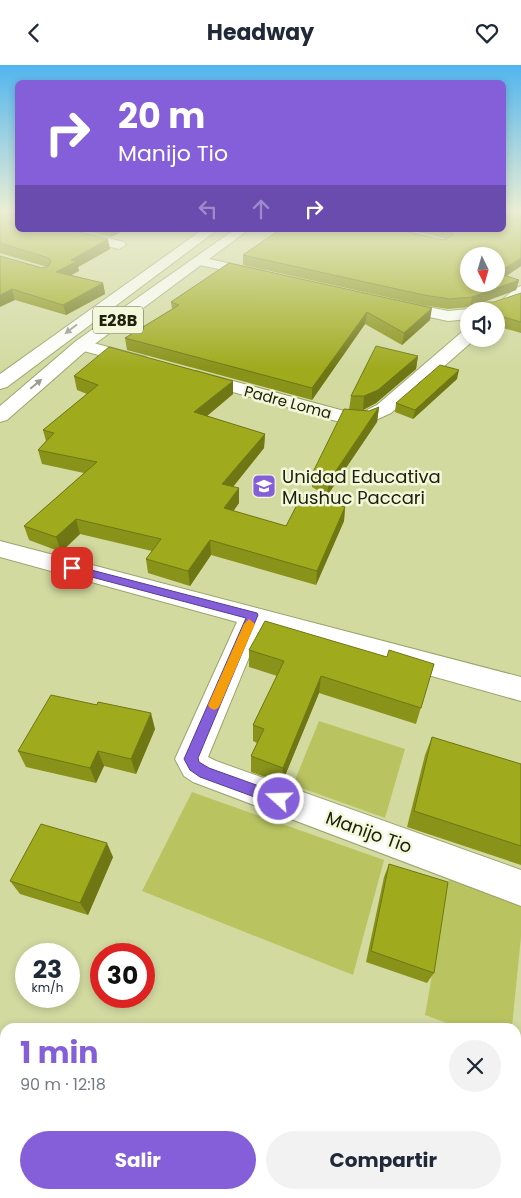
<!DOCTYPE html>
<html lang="es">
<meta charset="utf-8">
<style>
body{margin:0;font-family:Poppins,sans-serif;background:#f2f2f3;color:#1f2937;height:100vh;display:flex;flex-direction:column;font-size:19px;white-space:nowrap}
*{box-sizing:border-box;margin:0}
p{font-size:16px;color:#747a83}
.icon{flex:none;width:28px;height:28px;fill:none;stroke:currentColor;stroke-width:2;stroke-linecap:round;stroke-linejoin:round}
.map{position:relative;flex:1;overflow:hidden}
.details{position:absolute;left:0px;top:958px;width:521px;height:176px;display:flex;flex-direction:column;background:#fff;border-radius:15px 15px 0 0;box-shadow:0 2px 8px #0003}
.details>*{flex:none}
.hud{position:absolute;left:15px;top:15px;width:491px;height:152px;border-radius:8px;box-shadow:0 2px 8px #0003;background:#855fda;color:#fff;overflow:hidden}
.needle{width:32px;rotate:175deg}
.fabs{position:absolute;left:460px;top:182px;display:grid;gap:10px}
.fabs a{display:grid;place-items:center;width:45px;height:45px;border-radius:50%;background:#fff;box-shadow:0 2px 8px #0003;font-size:25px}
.speed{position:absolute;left:15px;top:878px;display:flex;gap:10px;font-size:25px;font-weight:700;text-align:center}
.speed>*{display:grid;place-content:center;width:65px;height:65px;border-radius:50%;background:#fff;box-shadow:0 2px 8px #0003;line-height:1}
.speed small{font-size:12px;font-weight:400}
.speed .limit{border:8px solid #d22;background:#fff;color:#111}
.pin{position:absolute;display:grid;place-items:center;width:42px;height:42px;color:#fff;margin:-21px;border-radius:10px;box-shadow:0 2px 8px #0006}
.me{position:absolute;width:55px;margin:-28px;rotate:290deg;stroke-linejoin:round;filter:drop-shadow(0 0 4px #0008)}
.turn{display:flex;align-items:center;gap:18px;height:105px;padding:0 20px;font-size:22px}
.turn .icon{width:65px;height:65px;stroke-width:2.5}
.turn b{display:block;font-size:35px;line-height:42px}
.lanes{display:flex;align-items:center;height:48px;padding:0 20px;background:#0003;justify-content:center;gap:25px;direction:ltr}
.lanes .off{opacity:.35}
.round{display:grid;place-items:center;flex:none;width:52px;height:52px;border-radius:26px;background:#f2f2f3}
.overview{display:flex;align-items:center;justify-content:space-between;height:85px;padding:0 20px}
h1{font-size:30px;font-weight:700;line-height:38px;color:#855fda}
.cta{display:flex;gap:10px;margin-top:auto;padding:10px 20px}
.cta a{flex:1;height:58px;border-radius:30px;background:#855fda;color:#fff;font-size:20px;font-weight:700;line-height:58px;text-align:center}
.cta a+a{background:#f2f2f3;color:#1f2937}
header{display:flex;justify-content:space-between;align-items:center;height:65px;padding:0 20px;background:#fff;font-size:22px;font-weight:700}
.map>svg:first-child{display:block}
.green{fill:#b9c461}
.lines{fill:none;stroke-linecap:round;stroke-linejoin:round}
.minor-casing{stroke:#9ca46b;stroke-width:2}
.trunk-casing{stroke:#9ca46b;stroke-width:2}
.minor{fill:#fff;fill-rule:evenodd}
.trunk{fill:#fff;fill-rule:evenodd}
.wall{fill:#899219}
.shaded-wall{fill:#6f7714}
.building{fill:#9faa1d;stroke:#6f7714;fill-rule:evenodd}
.oneway{fill:#9b9c92}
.route{fill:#855fda;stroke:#563e8e}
.slow{fill:#f59e0b}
.labels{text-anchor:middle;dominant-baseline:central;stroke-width:5;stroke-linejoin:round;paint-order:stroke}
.far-street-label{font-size:15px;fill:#20220c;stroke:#f4f8db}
.shield{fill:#f4f8db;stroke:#60624a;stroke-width:1}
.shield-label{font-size:16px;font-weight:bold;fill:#20220c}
.poi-label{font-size:18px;fill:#20220c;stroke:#f4f8db;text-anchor:start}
.street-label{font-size:18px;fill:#20220c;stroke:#f4f8db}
</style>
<header><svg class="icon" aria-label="back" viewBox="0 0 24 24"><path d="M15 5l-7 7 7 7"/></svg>Headway<svg class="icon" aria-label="heart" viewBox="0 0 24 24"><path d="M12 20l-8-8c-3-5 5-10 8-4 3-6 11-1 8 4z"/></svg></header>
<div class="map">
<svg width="521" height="1133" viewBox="0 0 521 1133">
<rect width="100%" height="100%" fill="#d2daa0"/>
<!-- green -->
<path class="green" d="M 319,656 L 405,684 L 385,753 L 293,720 Z
M 192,727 L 384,795 L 353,910 L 142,826 Z
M 449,813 L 521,837 L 521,872 L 512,962 L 458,962 L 425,950 Z
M 332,1129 L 494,1129 L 494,1133 L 331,1133 Z"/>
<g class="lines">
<!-- minor casing -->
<g class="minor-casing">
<path id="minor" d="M 54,165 L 75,165 L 124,177 L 126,180 L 119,184 L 55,168 Z
M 200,192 L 264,206 L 266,209 L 264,212 L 259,213 L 195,199 L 193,196 L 195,193 Z
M 521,221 L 521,234 L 502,251 L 496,253 L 496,246 L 489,246 L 516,223 Z
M 394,235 L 448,246 L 469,244 L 475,246 L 469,246 L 469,254 L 448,256 L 388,243 L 386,240 L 388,237 Z
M 469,265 L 469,274 L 475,274 L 391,348 L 367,359 L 347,359 L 190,315 L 187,311 L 190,307 L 196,306 L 348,347 L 363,347 L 377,340 L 463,266 Z
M 82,275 L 146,292 L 149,296 L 146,300 L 140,301 L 76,284 L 73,280 L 76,276 Z
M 0,476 L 521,612 L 521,636 L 261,563 L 208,692 L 216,696 L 521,805 L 521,841 L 193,717 L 184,711 L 175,694 L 237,557 L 0,492 Z"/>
</g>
<!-- trunk casing -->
<g class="trunk-casing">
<path id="trunk" d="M 202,165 L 217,165 L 7,322 L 0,324 L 0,309 Z
M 234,165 L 248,165 L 88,284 L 7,355 L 0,357 L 0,341 L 76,276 Z"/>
</g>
<!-- minor -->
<use href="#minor" class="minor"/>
<!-- trunk -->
<use href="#trunk" class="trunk"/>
</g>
<!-- wall -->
<path class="wall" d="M 1,145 L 18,145 L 18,165 L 110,184 L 78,202 L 79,206 L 71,210 L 103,218 L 105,229 L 66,250 L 15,235 L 0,191 L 42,203 L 47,202 L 0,188 L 0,147 L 17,150 L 17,148 Z
M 521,145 L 521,201 L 506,211 L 519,215 L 516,225 L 483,237 L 494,237 L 521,228 L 521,268 L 496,261 L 496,246 L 471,246 L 472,241 L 470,242 L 448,244 L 422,240 L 243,200 L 243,190 L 276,167 L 276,165 L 401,165 L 443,175 L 446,174 L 410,165 L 504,165 Z
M 83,165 L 125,165 L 111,172 Z
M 229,198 L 430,255 L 402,280 L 365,259 L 312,335 L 127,285 L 125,273 L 172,244 L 171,237 Z
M 418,291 L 416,304 L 376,338 L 363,345 L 356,345 L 369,346 L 379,342 L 377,357 L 327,431 L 312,422 L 313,407 L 349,345 L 351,331 Z
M 74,311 L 233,329 L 207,351 L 265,369 L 264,383 L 233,422 L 239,438 L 233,446 L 286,461 L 345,442 L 344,456 L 316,520 L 211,490 L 190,521 L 148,508 L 146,494 L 152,486 L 80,469 L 61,487 L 29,475 L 24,461 L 84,408 L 42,399 L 38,385 L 46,376 L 43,365 L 87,329 L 77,325 Z
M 457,314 L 413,354 L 395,347 L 396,338 Z
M 249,585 L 387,592 L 434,599 L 416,659 L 319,628 L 282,718 L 251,707 L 251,691 L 257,678 L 253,676 L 253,660 L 277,611 L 249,602 Z
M 155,664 L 136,709 L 104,701 L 96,718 L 26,702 L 18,686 Z
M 432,672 L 521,699 L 521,800 L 407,762 L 425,690 Z
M 113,792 L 88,850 L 20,829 L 10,816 Z
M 389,799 L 434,908 L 427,918 L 366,897 L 384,812 Z"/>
<!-- shaded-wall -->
<path class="shaded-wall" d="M 110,165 L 125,165 L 111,172 Z
M 108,174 L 110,184 L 78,202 L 79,206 L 58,217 L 56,207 L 71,195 Z
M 521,193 L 521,201 L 496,218 L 497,208 Z
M 519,215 L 516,225 L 473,241 L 473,237 L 472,241 L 470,242 L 472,232 Z
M 103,218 L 105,229 L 66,250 L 63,240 Z
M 12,224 L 15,235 L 0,242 L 0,230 Z
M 432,243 L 430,255 L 402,280 L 404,268 Z
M 367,247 L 365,259 L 312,335 L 312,323 Z
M 418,291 L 416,304 L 376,338 L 363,345 L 364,331 Z
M 459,305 L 457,314 L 413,354 L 415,345 Z
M 233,316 L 233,329 L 195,361 L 194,347 Z
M 379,342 L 377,357 L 327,431 L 329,416 Z
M 265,369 L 264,383 L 223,434 L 222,419 Z
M 239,423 L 239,438 L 225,458 L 224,443 Z
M 345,442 L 344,456 L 316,520 L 317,506 Z
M 76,454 L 80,469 L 61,487 L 56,472 Z
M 210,475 L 211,490 L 190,521 L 188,506 Z
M 321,611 L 319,628 L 282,718 L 283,703 Z
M 151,648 L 155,664 L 136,709 L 131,694 Z
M 98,686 L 104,701 L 96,718 L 90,703 Z
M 107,778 L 113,792 L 88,850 L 80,838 Z
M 84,1129 L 94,1129 L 92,1133 L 83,1133 Z"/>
<!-- building -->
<path class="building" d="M 17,145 L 18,165 L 72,165 L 108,174 L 71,195 L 77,196 L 56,207 L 103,218 L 63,240 L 12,224 L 0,230 L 0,191 L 42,203 L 49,201 L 51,196 L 49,193 L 0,178 L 0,147 L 17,150 Z
M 504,145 L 521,145 L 521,193 L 497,208 L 519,215 L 472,232 L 450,234 L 424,230 L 243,190 L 279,165 L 401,165 L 443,175 L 453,170 L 450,165 L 504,165 ZM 469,191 L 496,191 L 496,219 L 469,219 Z
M 229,198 L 432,243 L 404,268 L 367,247 L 312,323 L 125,273 L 179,240 L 171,237 Z
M 521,228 L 521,257 L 496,250 L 496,246 L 484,246 L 473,243 L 473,237 L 494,237 Z
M 376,281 L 418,291 L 378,325 L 364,331 L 351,331 Z
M 109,282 L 233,316 L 194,347 L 265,369 L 222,419 L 239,423 L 224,443 L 286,461 L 301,432 L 345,442 L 317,506 L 210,475 L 188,506 L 146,494 L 161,474 L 76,454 L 56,472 L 24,461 L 97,397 L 38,385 L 54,368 L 43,365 L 98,320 L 74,311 Z
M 440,300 L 459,305 L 415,345 L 396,338 Z
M 379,342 L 329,416 L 313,407 L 344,344 L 369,346 Z
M 265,556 L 387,592 L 389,585 L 434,599 L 421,643 L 321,611 L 283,703 L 251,691 L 264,664 L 253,660 L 284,596 L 249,585 Z
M 51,630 L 97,640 L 98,637 L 151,648 L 131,694 L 98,686 L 90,703 L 18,686 Z
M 432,672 L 521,699 L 521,781 L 414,746 Z
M 41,759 L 107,778 L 80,838 L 10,816 Z
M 389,799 L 448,817 L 434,908 L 371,886 Z
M 5,1077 L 5,1129 L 84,1129 L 83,1133 L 0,1133 L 0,1087 Z
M 250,1129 L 299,1129 L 298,1133 L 249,1133 Z"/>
<!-- one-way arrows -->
<defs><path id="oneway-solid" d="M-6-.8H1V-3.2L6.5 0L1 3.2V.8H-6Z" transform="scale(1.25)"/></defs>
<g class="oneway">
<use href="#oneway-solid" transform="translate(71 264) rotate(143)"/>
<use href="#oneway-solid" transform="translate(36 319) rotate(-40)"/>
</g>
<!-- sky -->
<linearGradient id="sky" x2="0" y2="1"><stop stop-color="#51b5ef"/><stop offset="0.48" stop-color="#ebeed4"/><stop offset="1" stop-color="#ebeed4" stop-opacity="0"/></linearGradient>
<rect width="521" height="304" fill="url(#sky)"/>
<!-- route -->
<path class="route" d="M 72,500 L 257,548 L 258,550 L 198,693 L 199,697 L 209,703 L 284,730 L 286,734 L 284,739 L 279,741 L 200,712 L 190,705 L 184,694 L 246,553 L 69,506 L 67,503 Z"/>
<!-- slow -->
<path class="slow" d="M 249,554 L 255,559 L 220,640 L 218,643 L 214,645 L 210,643 L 208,640 L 244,559 Z"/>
<!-- icons -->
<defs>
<g id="university-square" transform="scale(1.25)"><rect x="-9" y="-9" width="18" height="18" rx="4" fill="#855fda" stroke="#f4f8db"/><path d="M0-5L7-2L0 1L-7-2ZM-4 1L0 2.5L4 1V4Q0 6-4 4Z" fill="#fff"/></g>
</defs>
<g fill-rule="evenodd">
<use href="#university-square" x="264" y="421"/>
</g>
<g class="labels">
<!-- far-street labels -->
<g class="far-street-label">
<text transform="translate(288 337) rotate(15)">Padre Loma</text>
</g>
<!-- shield labels -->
<rect class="shield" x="93" y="241.5" width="50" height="27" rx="4"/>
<g class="shield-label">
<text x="118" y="255">E28B</text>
</g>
<!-- poi labels -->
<g class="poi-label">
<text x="282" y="411">Unidad Educativa<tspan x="282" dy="21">Mushuc Paccari</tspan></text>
</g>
<!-- street labels -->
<g class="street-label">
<text transform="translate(369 767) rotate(20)">Manijo Tio</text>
</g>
</g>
</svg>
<div class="fabs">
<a><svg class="needle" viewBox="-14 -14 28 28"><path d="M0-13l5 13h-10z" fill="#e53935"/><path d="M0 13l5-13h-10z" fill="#747a83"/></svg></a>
<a><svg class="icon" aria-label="sound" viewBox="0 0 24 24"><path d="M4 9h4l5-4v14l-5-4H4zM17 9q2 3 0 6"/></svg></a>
</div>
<div class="speed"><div>23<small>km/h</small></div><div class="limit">30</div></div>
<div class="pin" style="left:72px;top:503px;background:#d93025"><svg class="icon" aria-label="arrive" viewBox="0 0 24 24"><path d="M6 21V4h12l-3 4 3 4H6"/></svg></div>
<svg class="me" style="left:279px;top:734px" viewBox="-20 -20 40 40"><circle r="17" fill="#855fda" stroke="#fff" stroke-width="3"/><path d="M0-11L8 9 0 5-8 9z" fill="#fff"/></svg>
<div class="hud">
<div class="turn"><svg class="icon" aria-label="right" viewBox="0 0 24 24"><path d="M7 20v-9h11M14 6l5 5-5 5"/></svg><div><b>20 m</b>Manijo Tio</div></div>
<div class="lanes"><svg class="icon off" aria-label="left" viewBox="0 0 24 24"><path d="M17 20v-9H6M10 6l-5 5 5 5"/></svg><svg class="icon off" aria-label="ahead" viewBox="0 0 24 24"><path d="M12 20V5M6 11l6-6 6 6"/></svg><svg class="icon" aria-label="right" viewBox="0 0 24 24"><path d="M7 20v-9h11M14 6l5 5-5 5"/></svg></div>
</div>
<section class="details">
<div class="overview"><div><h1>1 min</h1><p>90 m · 12:18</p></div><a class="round"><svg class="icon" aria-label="close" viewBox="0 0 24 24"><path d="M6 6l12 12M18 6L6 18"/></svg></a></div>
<div class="cta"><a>Salir</a><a>Compartir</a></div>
</section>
</div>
